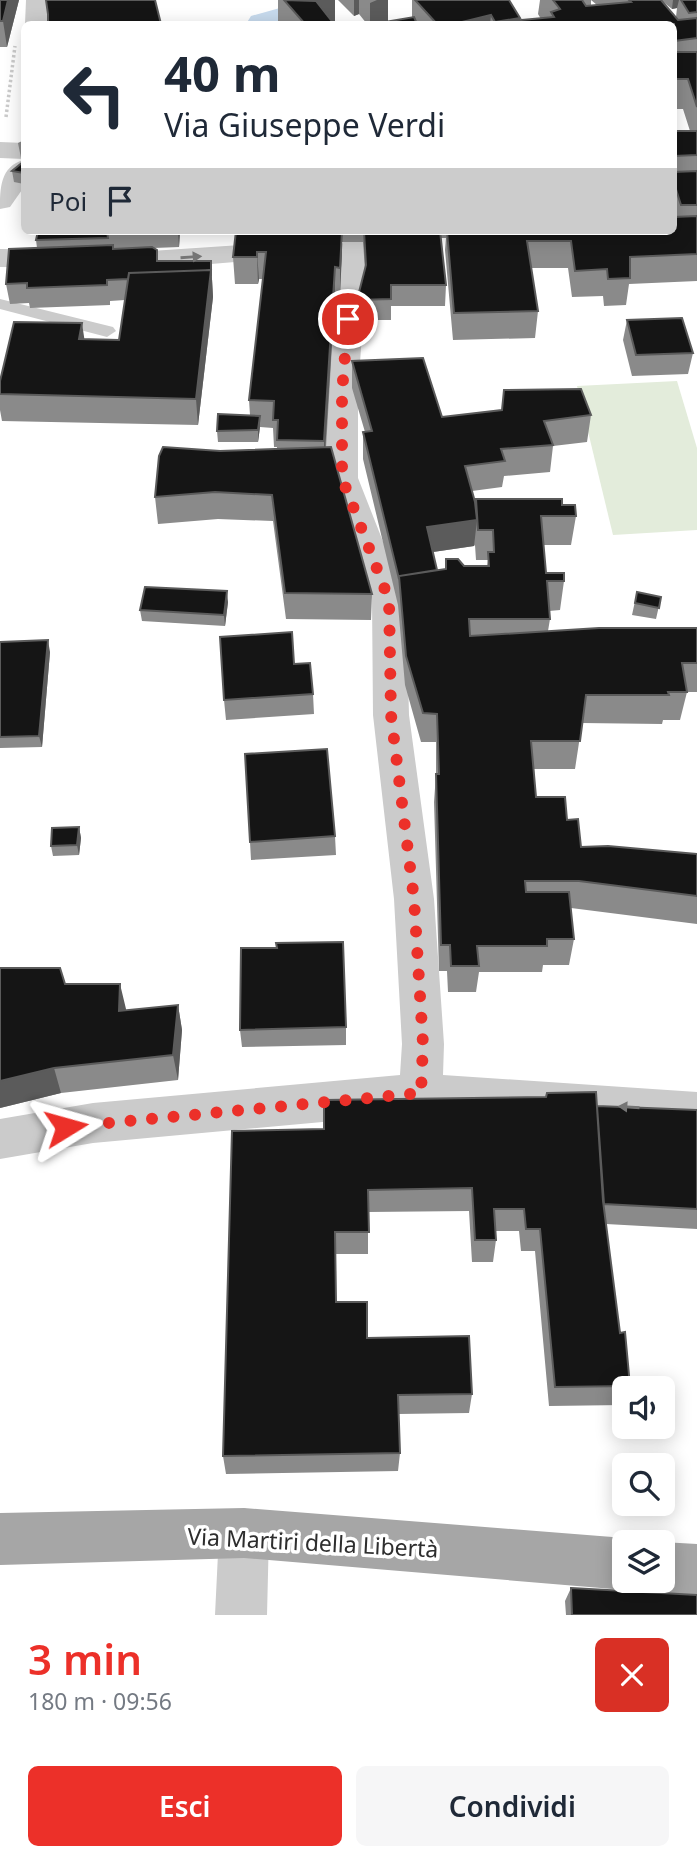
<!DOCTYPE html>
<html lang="it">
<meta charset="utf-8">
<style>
body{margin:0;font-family:"Noto Sans",sans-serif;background:#f6f6f7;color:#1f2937;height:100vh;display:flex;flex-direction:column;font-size:26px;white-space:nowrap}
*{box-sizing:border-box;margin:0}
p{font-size:23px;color:#747a83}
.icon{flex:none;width:38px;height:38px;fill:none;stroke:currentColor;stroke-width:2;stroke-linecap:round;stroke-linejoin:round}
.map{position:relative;height:1615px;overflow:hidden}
.drawer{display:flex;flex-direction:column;background:#fff;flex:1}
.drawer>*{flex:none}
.top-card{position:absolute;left:21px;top:21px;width:656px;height:214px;border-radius:10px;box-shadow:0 4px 18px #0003;background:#fff;color:#1f2937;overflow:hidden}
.controls{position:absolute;left:612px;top:1376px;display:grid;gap:14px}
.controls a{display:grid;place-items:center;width:63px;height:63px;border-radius:10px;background:#fff;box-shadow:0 4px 18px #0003;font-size:35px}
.pin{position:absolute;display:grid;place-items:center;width:60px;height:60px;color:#fff;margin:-30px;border:4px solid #fff;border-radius:50%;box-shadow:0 2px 7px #0007}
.me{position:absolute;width:77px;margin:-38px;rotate:82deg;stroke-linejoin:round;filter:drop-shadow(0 0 5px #0008)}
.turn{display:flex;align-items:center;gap:24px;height:147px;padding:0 28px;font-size:32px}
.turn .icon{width:91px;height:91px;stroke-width:2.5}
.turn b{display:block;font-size:49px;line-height:60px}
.then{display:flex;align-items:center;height:66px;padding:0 28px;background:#0003;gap:14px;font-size:26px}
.round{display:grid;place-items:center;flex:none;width:74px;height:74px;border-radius:10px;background:#f6f6f7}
.overview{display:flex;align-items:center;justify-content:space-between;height:119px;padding:0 28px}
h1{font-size:42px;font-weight:600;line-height:52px;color:#ec3029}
.primary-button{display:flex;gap:14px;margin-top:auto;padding:14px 28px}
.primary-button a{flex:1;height:80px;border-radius:10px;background:#ec3029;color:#fff;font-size:28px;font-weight:600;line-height:80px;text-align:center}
.primary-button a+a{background:#f6f6f7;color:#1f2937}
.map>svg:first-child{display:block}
.green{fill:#e3ecdb}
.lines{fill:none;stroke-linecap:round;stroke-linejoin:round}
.canal{fill:#c7daed;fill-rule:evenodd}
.path{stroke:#cbcbcb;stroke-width:3.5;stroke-dasharray:2.5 2.5;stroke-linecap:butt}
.service{fill:#cbcbcb;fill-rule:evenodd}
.minor{fill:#cbcbcb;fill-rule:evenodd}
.tertiary{fill:#cbcbcb;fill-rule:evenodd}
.primary{fill:#a6a6a6;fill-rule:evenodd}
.wall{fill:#8a8a8a;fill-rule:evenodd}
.shaded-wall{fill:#5b5b5b}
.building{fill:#151515;stroke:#5b5b5b;stroke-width:2}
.oneway{fill:#757575}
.route{stroke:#ec3029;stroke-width:12;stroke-dasharray:0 21.6}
.labels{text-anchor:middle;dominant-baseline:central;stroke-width:7;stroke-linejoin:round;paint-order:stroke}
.near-street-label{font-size:23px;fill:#2e2e2e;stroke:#fff}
</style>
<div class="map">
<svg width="697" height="1615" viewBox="0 0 697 1615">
<rect width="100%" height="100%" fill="#fff"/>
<!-- green -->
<path class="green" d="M 677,381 L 697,448 L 697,530 L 613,535 L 577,386 Z"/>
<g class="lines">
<!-- canal -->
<path class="canal" d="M 287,6 L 299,10 L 305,17 L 299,24 L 246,24 L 251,16 Z"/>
<!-- path -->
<path class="path" d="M 6,117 L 15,46"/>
<!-- service -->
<path class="service" d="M 0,299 L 113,327 L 116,331 L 107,337 L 0,309 Z"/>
<!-- minor -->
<path class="minor" d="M 0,142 L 24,143 L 24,159 L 0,158 Z
M 354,238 L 364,241 L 368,247 L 358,392 L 358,478 L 406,600 L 409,715 L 434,899 L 444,1044 L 443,1075 L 697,1092 L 697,1132 L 421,1113 L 93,1143 L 0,1159 L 0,1119 L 93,1103 L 400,1075 L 402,1044 L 394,899 L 373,715 L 372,600 L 326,478 L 326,392 L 340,247 L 344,241 Z
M 285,242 L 295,245 L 299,251 L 295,257 L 151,269 L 0,267 L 0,249 L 151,251 Z
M 244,1508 L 262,1515 L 269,1533 L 267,1615 L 215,1615 L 219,1533 L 226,1515 Z"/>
<!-- tertiary -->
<path class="tertiary" d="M 26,0 L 50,0 L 49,24 L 25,24 Z
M 24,160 L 24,187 L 10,207 L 0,209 C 0,189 0,166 24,160 Z"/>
<!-- primary -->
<path class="primary" d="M 244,1508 L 625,1538 L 633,1542 L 625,1542 L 625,1580 L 663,1580 L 662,1542 L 697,1544 L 697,1596 L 663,1593 L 645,1585 L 643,1582 L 625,1590 L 244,1558 L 0,1565 L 0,1513 Z"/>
</g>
<!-- wall -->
<path class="wall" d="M 0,0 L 19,0 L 7,47 L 0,47 Z
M 278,0 L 335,0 L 335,21 L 332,22 L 334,24 L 281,24 L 278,21 Z
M 338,0 L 388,0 L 387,22 L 412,17 L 412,0 L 509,0 L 520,21 L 541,19 L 538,14 L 540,0 L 697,0 L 697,281 L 629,284 L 626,305 L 604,306 L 603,296 L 572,297 L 568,268 L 531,268 L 538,311 L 535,338 L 453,340 L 445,250 L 446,238 L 441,238 L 446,285 L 445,306 L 391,306 L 391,320 L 357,320 L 357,300 L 365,270 L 363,242 L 342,242 L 340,294 L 335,294 L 326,448 L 372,594 L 371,620 L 286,619 L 273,521 L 218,519 L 158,524 L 155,497 L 220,451 L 277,449 L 277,447 L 274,447 L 273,428 L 260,427 L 258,442 L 218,442 L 217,431 L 250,415 L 249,400 L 263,279 L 259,279 L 258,284 L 235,284 L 233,257 L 236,231 L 674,231 L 674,131 L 690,131 L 683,109 L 674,109 L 674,24 L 367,24 L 359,14 L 354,16 ZM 591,0 L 597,5 L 591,6 ZM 662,1 L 672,9 L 677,8 L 676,17 Z
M 24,140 L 24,184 L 14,182 L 12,171 L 22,163 L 18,143 Z
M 38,231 L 180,231 L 179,247 L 154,248 L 157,250 L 158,261 L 211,261 L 213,297 L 198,425 L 2,421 L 0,410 L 0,381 L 85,339 L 119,340 L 125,300 L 110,301 L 110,305 L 30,308 L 29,303 L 10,304 L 6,284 L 37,248 L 36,240 Z
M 627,320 L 693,353 L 688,374 L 632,376 L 623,340 Z
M 352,361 L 442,417 L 591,415 L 587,442 L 553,446 L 550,472 L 504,476 L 502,487 L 472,491 L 475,502 L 562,505 L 576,516 L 571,545 L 543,545 L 546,573 L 564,581 L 560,610 L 549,611 L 550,619 L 548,631 L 697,628 L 697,692 L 687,692 L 680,720 L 663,720 L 662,724 L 582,723 L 575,769 L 534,769 L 536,797 L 567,820 L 581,847 L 697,854 L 697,924 L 571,908 L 574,939 L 569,965 L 543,965 L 542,972 L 479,972 L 476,992 L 448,992 L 447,971 L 439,971 L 434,802 L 436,774 L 436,742 L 421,742 L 405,685 L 398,605 L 363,459 L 363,432 L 365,432 L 352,388 ZM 475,545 L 476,560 L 488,560 L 487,566 L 464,566 L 446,559 L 446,569 L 437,570 L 433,552 L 474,546 Z
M 637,592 L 661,597 L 656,619 L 632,615 Z
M 228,602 L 225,626 L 142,621 L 140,610 Z
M 0,642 L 50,652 L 42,747 L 0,748 Z
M 294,664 L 313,694 L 314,714 L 226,720 L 224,700 Z
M 79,827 L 81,838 L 79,855 L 53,856 L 51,846 Z
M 335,836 L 336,855 L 251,860 L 250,842 Z
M 276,948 L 346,1027 L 346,1045 L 242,1047 L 240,1030 Z
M 65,984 L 126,1011 L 178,1005 L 182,1030 L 178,1080 L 61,1093 L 0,1108 Z
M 597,1106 L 697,1110 L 697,1229 L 606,1224 L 620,1333 L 630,1386 L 630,1388 L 625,1388 L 625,1400 L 623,1405 L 549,1406 L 535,1251 L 521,1251 L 519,1231 L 496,1231 L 496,1240 L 493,1262 L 472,1262 L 469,1211 L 368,1212 L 368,1254 L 335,1254 L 336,1302 L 367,1338 L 472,1394 L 469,1413 L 398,1414 L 400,1453 L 398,1471 L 226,1474 L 223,1456 L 324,1129 Z
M 571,1588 L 697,1615 L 566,1615 L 565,1601 Z"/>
<!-- shaded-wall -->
<path class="shaded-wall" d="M 8,0 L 19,0 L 7,47 L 3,21 Z
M 310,0 L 335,0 L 335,21 L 323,24 Z
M 354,0 L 359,0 L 359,14 L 354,16 Z
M 377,0 L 388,0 L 388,22 L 380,24 L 370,24 L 370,3 Z
M 673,0 L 679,0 L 677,8 L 672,9 Z
M 491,15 L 490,24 L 454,24 Z
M 520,18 L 520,24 L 494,24 L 495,22 Z
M 178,231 L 180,231 L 179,247 Z
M 342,231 L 342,254 L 340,294 L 340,268 Z
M 257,252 L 259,279 L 258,284 L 257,257 Z
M 211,261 L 213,297 L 198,425 L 196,399 Z
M 335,267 L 335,294 L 324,468 L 324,441 Z
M 82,323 L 86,350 L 79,339 Z
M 260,416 L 260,427 L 258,442 L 258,430 Z
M 477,520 L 474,546 L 426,553 L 427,527 Z
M 227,591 L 228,602 L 225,626 L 224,615 Z
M 48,640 L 50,652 L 42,747 L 39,736 Z
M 79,827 L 81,838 L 79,855 L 77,845 Z
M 120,984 L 126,1009 L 125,1037 L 119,1011 Z
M 178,1005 L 182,1030 L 178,1080 L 173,1055 Z
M 54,1068 L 61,1093 L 0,1108 L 0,1081 Z"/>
<!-- building -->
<path class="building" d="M 0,0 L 8,0 L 3,21 L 0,21 Z
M 46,0 L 155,0 L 161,24 L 48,24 L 48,14 Z
M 284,0 L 316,1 L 334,24 L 305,24 Z
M 415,0 L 509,0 L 520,18 L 495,22 L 491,15 L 454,24 L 437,24 Z
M 553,0 L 582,0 L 586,6 L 631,2 L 629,0 L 661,0 L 678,20 L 697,18 L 697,38 L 674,41 L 674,24 L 479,24 L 554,17 L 551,12 L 560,9 Z
M 681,0 L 697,0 L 697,12 L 689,13 Z
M 414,17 L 417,24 L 430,22 L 431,24 L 373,24 Z
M 674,52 L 697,52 L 697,107 L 688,79 L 674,79 Z
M 674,131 L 697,131 L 697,155 L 674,156 Z
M 23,162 L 24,162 L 24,173 L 12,171 Z
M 697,171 L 697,205 L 681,205 L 674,183 L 674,172 Z
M 697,216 L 697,254 L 630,257 L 630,278 L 608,279 L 607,269 L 575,271 L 571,241 L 527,241 L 538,311 L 454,313 L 447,231 L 674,231 L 674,217 Z
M 38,231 L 107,231 L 108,238 L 36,240 Z
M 236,231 L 342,231 L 340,268 L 335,267 L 324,441 L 277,440 L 278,420 L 273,420 L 274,401 L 249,400 L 266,252 L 257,252 L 257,257 L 233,257 Z
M 364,231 L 440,231 L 446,285 L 391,285 L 391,299 L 357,300 L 366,265 Z
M 113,245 L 113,249 L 152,247 L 157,250 L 157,261 L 211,261 L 211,276 L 211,270 L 129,273 L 128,279 L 107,280 L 107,285 L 27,288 L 27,283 L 6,284 L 9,249 Z
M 211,270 L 196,399 L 0,394 L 0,381 L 14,322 L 82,323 L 79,339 L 119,340 L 129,273 Z
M 682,318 L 693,353 L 636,355 L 627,320 Z
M 423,358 L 442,417 L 502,410 L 504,390 L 581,389 L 591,415 L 544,421 L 553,445 L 501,449 L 505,461 L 465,466 L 475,502 L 477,520 L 427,527 L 437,570 L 399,576 L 399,579 L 363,432 L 372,431 L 352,361 Z
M 218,414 L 260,416 L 258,430 L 217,431 Z
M 163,447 L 220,451 L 331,447 L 372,594 L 285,593 L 272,495 L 215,492 L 155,497 L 159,456 Z
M 476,499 L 562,499 L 562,505 L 575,505 L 576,516 L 541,516 L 546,573 L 564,573 L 564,581 L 547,581 L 550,619 L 469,619 L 470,636 L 599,628 L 697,628 L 697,663 L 682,663 L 687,692 L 668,692 L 669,695 L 586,695 L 580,741 L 531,741 L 536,797 L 565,797 L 567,820 L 578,819 L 581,847 L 608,846 L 697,854 L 697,896 L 579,881 L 525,881 L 526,892 L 569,892 L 574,939 L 547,939 L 547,946 L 477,946 L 479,966 L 451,966 L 450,945 L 441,945 L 436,774 L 439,774 L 437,714 L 423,713 L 406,656 L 399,576 L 446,569 L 446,559 L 458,559 L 464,566 L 489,566 L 488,552 L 494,552 L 493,530 L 478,530 Z
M 145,587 L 227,591 L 224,615 L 140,610 Z
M 637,592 L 661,597 L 659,608 L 635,603 Z
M 292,632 L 294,664 L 310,663 L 313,694 L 224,700 L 220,637 Z
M 48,640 L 39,736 L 0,737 L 0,642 Z
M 327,749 L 335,836 L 250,842 L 245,754 Z
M 79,827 L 77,845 L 51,846 L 52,828 Z
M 343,942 L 346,1027 L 240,1030 L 241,948 L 277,948 L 276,943 Z
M 0,968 L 60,968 L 65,984 L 120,984 L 119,1011 L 178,1005 L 173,1055 L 54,1068 L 0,1081 Z
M 596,1092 L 603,1201 L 620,1333 L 625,1332 L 630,1386 L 555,1387 L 540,1229 L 526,1229 L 524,1209 L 494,1209 L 496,1240 L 475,1240 L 472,1188 L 368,1190 L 369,1232 L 335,1232 L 336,1302 L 367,1302 L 367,1338 L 469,1336 L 472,1394 L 398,1395 L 400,1453 L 223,1456 L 232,1131 L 324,1129 L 324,1100 L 546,1097 L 547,1093 Z
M 597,1106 L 697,1110 L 697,1209 L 604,1204 Z
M 571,1588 L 697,1595 L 697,1615 L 572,1615 Z"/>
<!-- one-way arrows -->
<defs><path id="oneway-solid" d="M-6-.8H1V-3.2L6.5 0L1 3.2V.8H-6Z" transform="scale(1.75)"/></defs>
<g class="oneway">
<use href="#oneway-solid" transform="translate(191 257) rotate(-4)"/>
<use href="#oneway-solid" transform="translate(629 1107) rotate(-176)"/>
</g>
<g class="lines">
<!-- route -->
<path class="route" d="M 66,1127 L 421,1093 L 423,1044 L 414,899 L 391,715 L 389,600 L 342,478 L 342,392 L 348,319"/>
</g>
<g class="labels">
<!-- near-street labels -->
<g class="near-street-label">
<text transform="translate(313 1542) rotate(3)">Via Martiri della Libertà</text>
</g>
</g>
</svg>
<div class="controls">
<a><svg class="icon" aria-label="sound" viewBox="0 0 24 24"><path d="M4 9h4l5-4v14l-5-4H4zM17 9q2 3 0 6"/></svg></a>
<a><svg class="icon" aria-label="search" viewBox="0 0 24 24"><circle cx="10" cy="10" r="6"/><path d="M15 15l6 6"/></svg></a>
<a><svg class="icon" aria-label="layers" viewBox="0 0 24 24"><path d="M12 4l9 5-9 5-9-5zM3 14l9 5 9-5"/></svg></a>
</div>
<div class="pin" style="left:348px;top:319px;background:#d93025"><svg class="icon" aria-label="arrive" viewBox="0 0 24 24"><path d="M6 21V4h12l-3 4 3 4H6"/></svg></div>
<svg class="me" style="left:66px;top:1127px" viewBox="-20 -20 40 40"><path d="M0-17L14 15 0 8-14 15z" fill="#ec3029" stroke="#fff" stroke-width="4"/></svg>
<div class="top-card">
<div class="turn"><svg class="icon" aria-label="left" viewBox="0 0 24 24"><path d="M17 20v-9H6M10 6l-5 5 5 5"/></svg><div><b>40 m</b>Via Giuseppe Verdi</div></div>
<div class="then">Poi<svg class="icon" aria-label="arrive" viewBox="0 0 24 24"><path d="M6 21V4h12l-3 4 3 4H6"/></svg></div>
</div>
</div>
<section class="drawer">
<div class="overview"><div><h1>3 min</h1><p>180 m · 09:56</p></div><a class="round" style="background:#d93025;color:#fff"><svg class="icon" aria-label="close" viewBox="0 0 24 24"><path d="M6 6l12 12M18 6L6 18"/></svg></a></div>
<div class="primary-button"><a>Esci</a><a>Condividi</a></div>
</section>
